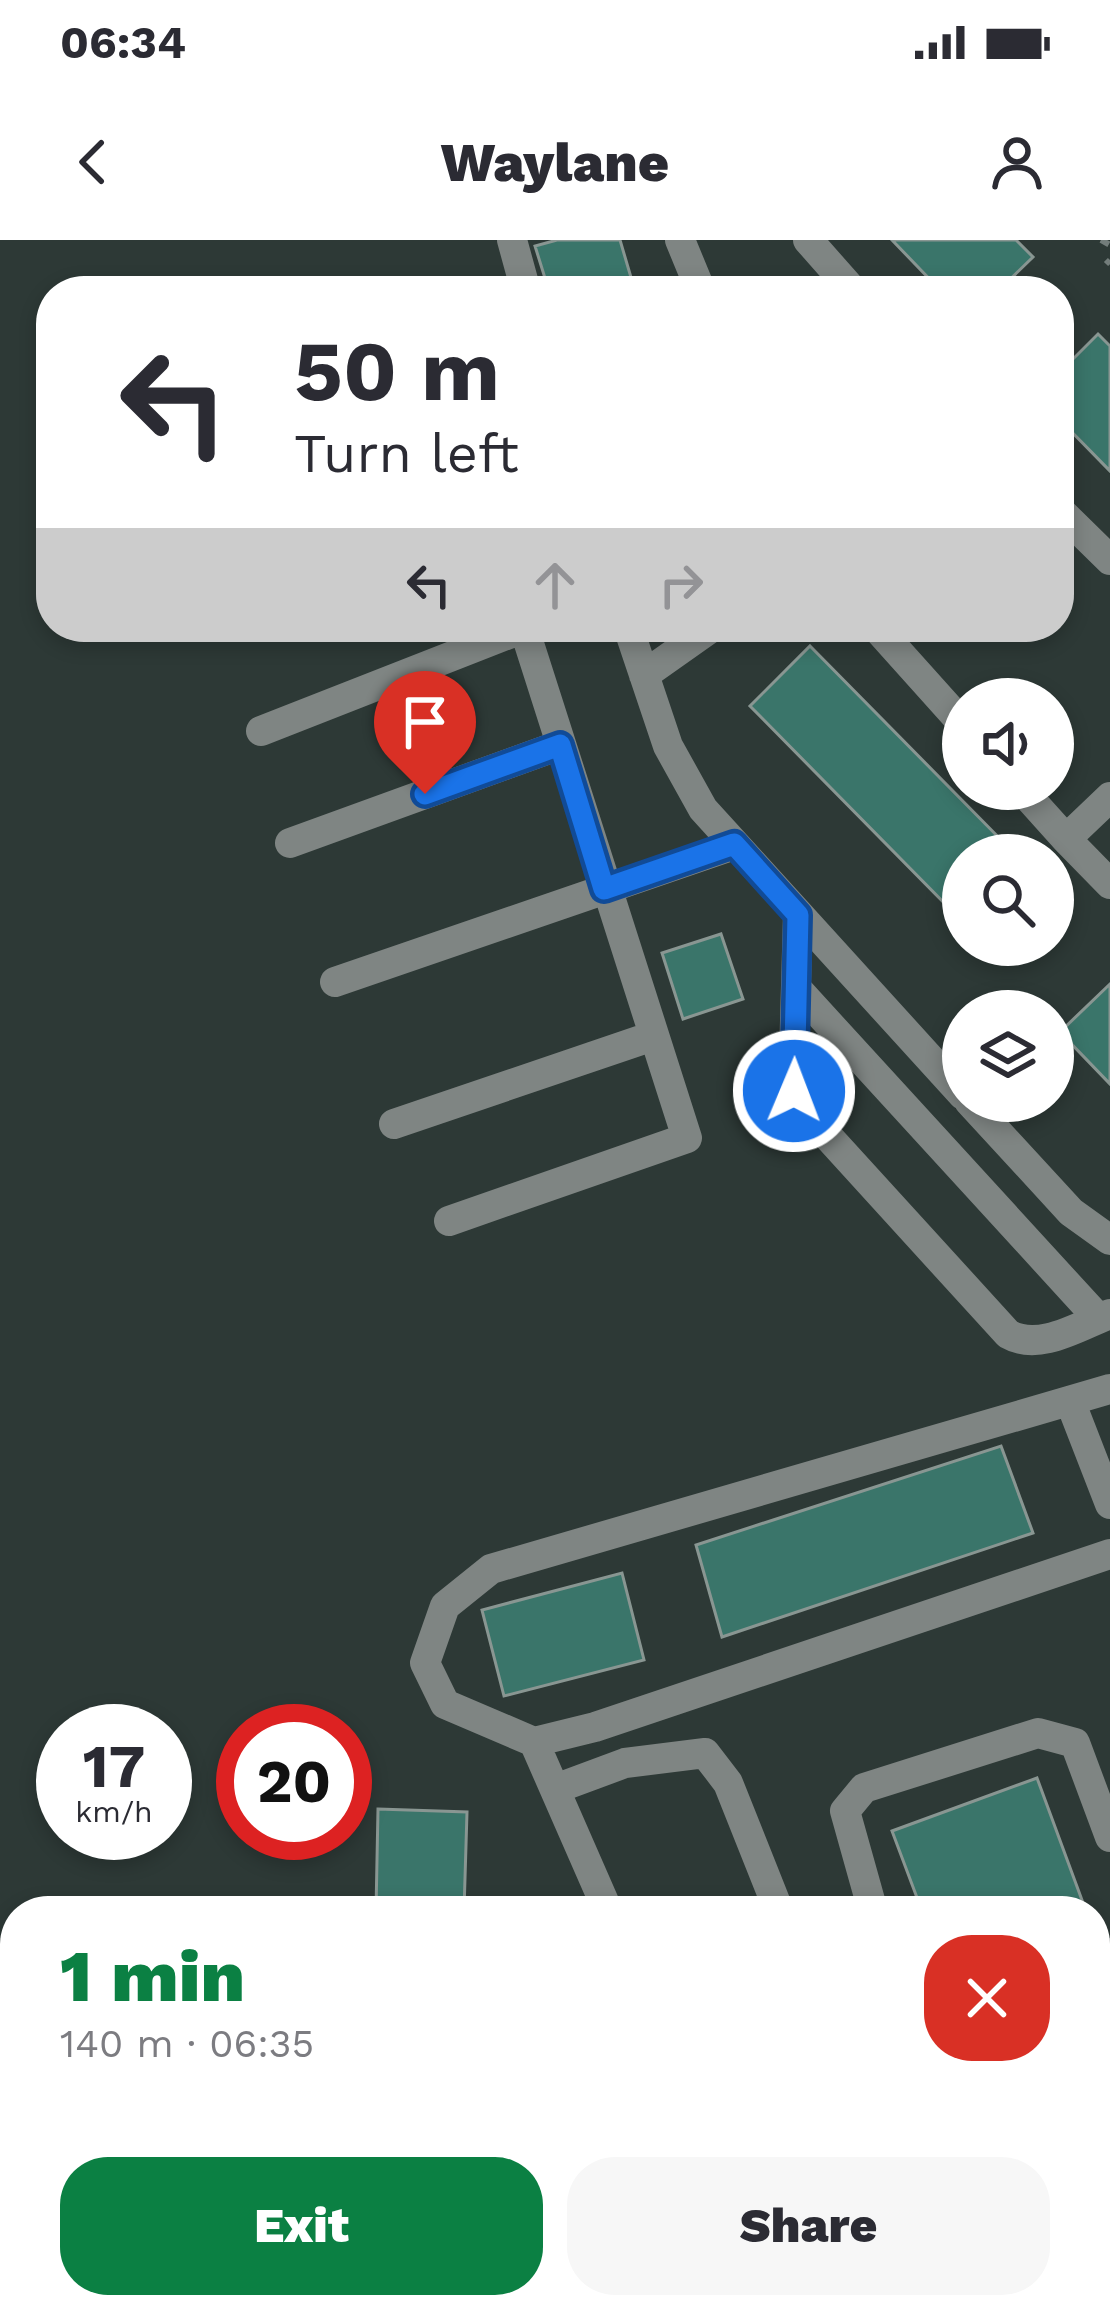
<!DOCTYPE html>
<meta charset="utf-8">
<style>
body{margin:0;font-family:"Work Sans",sans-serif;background:#f7f7f7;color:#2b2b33;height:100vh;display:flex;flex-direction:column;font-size:45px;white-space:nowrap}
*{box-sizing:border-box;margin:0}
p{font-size:39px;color:#7c7c81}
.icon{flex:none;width:66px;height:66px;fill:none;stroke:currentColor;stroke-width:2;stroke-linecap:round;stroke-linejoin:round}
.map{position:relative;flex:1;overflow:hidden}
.panel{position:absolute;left:0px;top:1656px;width:1110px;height:423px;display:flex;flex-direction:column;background:#fff;border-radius:48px 48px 0 0;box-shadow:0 6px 18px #0003}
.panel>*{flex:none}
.top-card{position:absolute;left:36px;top:36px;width:1038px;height:366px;border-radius:48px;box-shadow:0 6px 18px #0003;background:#fff;color:#2b2b33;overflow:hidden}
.buttons{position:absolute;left:942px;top:438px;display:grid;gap:24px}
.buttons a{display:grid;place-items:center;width:132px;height:132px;border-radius:50%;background:#fff;box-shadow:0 6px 18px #0003;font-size:60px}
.speed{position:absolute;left:36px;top:1464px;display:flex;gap:24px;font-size:60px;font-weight:700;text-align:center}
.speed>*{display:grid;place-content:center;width:156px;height:156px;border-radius:50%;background:#fff;box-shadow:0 6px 18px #0003;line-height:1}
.speed small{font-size:30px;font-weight:400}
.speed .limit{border:18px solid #d22;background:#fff;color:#111}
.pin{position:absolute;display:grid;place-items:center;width:102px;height:102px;color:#fff;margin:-123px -51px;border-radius:50% 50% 50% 0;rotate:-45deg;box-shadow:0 0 12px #0007}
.pin .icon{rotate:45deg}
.me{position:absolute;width:132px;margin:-66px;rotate:1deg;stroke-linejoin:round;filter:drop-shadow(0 0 9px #0008)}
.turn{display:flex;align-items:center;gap:42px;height:252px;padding:0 60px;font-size:54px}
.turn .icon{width:156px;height:156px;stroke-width:2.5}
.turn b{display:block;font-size:84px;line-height:102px}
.lanes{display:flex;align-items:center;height:114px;padding:0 60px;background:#0003;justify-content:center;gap:60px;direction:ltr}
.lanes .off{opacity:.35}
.round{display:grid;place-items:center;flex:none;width:126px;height:126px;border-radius:48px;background:#f7f7f7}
.head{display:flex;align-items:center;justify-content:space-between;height:204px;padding:0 60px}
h1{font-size:72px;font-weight:800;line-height:90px;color:#0b8043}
.action{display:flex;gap:24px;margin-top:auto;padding:24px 60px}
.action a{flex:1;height:138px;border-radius:48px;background:#0b8043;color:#fff;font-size:48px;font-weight:800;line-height:138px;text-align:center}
.action a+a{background:#f7f7f7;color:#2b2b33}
.status{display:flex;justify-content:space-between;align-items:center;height:84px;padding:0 60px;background:#fff;direction:ltr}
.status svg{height:33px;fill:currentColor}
header{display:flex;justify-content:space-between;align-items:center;height:156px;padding:0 60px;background:#fff;font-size:54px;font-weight:800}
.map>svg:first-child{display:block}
.building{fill:#3a756a;stroke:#899692;stroke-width:3}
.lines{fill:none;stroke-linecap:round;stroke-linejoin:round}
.path{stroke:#737d7b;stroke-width:6;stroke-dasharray:9 9;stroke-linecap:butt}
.minor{stroke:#7f8583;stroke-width:30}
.route-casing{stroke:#114b97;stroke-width:30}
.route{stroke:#1a73e8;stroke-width:21}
</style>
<div class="status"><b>06:34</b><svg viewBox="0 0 49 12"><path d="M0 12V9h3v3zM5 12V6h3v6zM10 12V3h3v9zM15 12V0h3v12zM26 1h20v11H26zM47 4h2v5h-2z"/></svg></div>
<header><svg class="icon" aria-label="back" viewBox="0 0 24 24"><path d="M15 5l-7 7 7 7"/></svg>Waylane<svg class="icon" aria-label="person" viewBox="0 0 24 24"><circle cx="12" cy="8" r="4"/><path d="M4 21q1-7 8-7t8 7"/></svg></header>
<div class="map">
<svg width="1110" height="2078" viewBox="0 0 1110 2078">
<rect width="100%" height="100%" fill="#2d3936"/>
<!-- building -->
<path class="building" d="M 557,0 L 620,0 L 635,51 L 549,51 L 535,6 Z
M 892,0 L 1016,0 L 1033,17 L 998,51 L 941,51 Z
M 1098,94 L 1110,106 L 1110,231 L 1059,179 L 1059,133 Z
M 810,406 L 1016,615 L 963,615 L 963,682 L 750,466 Z
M 721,694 L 743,759 L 683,779 L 662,713 Z
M 1110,744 L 1110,844 L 1060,792 Z
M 1001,1206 L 1033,1293 L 722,1397 L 696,1305 Z
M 622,1333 L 644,1420 L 504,1456 L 482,1370 Z
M 1037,1538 L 1086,1671 L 922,1671 L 892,1591 Z
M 378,1569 L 467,1572 L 464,1671 L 376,1671 Z"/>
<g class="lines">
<!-- path -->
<path class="path" d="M 1101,0 L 1110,5
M 1106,24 L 1110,20"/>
<!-- minor -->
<path class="minor" d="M 512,0 L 526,51
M 680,0 L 701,51
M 808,0 L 853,51
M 1059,270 L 1110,320
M 628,387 L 668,506 L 703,569 L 963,855
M 876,387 L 963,484
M 644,435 L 712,387
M 261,491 L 524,388 L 687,898 L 449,981
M 1021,549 L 1066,599 L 1110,557
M 1066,599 L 1110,644
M 290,603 L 560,505
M 798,675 L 793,851 L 803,869 L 1008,1094 C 1039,1112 1079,1086 1110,1074
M 335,742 L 734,605
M 796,748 L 1098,1078
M 969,861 L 1071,972 L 1110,1000
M 394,884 L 653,796
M 1110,1149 L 491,1329 L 445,1366 L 425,1423 L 445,1464 L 534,1502 L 595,1487 L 1110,1314
M 1070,1161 L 1110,1264
M 534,1502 L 608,1671
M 555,1549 L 625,1523 L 705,1513 L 728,1543 L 777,1666
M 873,1671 L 845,1571 L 864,1548 L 1038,1493 L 1075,1503 L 1110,1597
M 1095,1720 L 1110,1713"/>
</g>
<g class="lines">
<!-- route casing -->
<g class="route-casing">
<path id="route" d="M 425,554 L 560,505 L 604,649 L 734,604 L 798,675 L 794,851"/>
</g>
<!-- route -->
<use href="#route" class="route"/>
</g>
</svg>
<div class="buttons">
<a><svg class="icon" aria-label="sound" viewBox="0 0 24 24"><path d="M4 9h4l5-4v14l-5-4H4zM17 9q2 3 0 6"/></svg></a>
<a><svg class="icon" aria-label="search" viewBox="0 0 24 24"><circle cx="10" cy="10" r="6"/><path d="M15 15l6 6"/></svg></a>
<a><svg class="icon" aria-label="layers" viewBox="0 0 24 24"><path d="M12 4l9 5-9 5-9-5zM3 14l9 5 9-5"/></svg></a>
</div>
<div class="speed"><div>17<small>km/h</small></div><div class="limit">20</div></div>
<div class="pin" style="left:425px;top:554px;background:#d93025"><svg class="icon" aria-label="arrive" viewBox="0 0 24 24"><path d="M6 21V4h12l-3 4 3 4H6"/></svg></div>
<svg class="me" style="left:794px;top:851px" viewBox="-20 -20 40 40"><circle r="17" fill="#1a73e8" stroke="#fff" stroke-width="3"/><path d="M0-11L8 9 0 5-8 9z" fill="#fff"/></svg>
<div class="top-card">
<div class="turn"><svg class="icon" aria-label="left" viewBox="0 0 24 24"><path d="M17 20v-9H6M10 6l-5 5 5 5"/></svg><div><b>50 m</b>Turn left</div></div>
<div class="lanes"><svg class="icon" aria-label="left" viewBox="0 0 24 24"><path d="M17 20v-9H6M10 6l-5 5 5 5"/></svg><svg class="icon off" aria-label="ahead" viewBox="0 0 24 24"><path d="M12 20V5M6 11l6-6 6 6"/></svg><svg class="icon off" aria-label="right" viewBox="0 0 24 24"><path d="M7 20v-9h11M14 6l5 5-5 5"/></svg></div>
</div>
<section class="panel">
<div class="head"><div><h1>1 min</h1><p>140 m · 06:35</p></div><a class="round" style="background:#d93025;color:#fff"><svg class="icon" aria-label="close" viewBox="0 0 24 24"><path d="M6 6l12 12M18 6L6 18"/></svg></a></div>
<div class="action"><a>Exit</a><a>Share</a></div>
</section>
</div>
